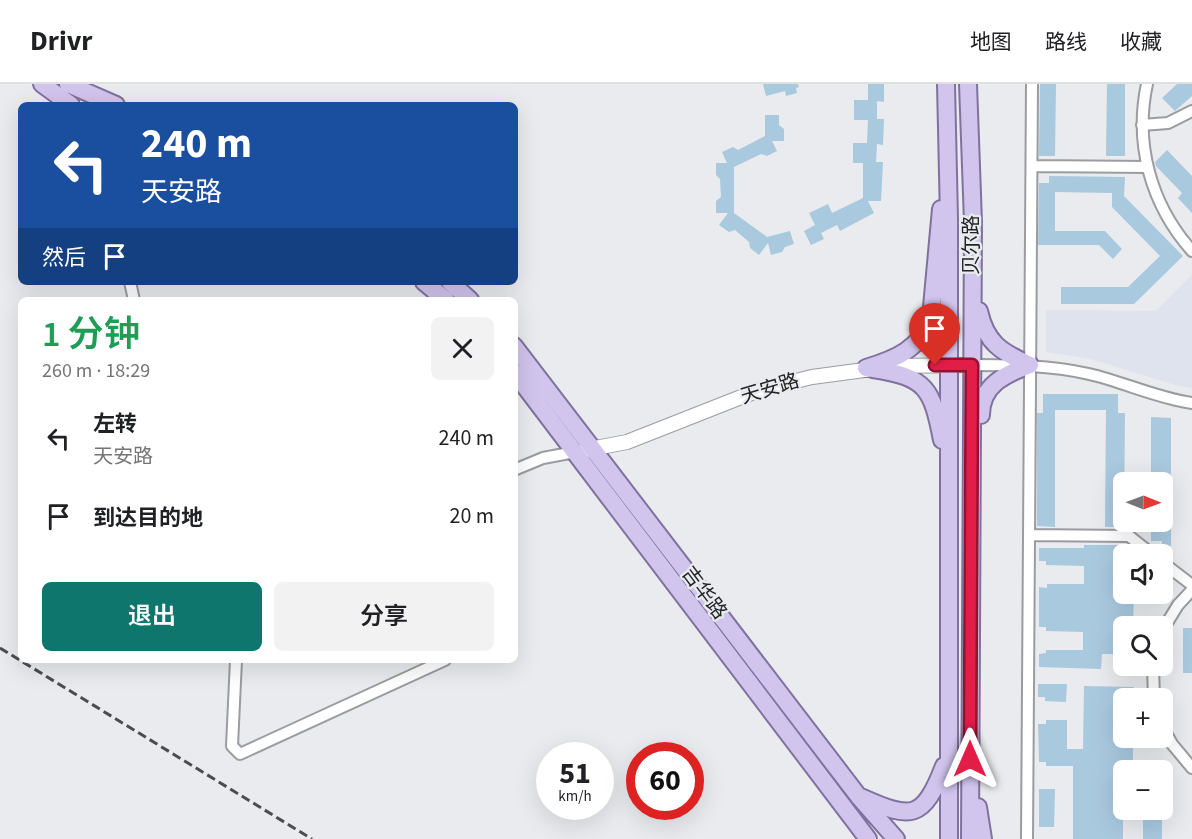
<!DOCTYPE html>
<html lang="zh">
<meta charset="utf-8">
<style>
body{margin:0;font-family:"Source Sans 3","Noto Sans SC",sans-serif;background:#f2f2f2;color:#202124;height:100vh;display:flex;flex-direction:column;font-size:22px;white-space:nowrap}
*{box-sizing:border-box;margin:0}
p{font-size:20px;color:#757577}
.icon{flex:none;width:33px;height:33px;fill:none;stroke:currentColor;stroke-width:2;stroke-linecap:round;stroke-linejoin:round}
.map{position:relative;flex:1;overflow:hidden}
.drawer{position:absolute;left:18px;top:213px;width:500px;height:366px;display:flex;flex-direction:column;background:#fff;border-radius:9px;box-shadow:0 6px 24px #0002}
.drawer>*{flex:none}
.guide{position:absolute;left:18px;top:18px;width:500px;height:183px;border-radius:9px;box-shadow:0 6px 24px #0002;background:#1a4fa0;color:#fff;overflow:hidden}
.needle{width:39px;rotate:91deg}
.buttons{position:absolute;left:1113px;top:388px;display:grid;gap:12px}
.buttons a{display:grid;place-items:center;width:60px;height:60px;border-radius:9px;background:#fff;box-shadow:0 6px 24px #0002;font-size:30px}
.speed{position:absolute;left:536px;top:658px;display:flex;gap:12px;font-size:30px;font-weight:700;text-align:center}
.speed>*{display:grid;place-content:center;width:78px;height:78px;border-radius:50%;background:#fff;box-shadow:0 6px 24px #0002;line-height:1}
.speed small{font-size:15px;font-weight:400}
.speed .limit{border:9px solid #d22;background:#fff;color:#111}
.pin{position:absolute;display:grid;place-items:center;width:51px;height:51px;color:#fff;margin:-62px -26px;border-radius:50% 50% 50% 0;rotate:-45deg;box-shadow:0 0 6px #0007}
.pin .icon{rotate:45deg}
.me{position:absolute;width:66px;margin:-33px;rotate:0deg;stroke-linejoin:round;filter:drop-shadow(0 0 4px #0008)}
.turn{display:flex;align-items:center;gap:21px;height:126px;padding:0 24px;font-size:27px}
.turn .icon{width:78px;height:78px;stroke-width:2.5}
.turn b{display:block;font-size:42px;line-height:51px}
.then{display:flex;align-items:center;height:57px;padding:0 24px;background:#0003;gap:12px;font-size:22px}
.round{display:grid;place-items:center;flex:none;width:63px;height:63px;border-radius:9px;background:#f2f2f2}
.overview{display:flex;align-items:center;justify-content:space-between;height:102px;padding:0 24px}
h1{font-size:36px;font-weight:600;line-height:45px;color:#1e9e55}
.action{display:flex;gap:12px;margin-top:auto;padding:12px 24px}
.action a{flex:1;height:69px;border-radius:9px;background:#0f766e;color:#fff;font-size:24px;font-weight:600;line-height:69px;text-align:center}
.action a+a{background:#f2f2f2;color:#202124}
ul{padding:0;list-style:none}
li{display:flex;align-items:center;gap:18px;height:78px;padding:0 24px}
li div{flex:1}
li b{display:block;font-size:22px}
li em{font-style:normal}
header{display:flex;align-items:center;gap:36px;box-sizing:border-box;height:84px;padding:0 30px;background:#fff;border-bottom:2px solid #e0e0e0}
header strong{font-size:28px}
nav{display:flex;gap:33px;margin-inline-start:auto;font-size:21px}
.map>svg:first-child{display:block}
.built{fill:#dfe3ee}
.building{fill:#a9c9df}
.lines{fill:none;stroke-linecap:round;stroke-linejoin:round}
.minor-casing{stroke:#9b9c9f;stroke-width:14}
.tertiary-casing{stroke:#9b9c9f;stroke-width:16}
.primary-casing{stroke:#80729f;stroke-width:20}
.minor{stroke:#fff;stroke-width:10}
.tertiary{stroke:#fff;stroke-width:14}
.primary{stroke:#d1c4ed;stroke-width:16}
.rail{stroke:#4b4c4e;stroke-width:3;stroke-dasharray:9 4.5;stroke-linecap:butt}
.route-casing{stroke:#92132f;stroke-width:15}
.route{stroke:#e11d48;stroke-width:10}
.labels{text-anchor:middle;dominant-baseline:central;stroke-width:4.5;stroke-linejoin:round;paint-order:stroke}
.street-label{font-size:20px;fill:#222324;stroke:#e9ebee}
</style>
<header>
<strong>Drivr</strong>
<nav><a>地图</a><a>路线</a><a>收藏</a></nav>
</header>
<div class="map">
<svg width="1192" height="755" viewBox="0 0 1192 755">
<rect width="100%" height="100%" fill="#e9ebee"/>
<!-- built -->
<path class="built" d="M 1192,191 L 1192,304 L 1175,301 L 1091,275 L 1046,268 L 1046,226 L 1156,227 Z"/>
<!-- building -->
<path class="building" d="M 763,0 L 798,0 L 799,3 L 796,4 L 797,9 L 786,12 L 785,7 L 766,12 Z
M 868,0 L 884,0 L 884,18 L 877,17 L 877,35 L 884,35 L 883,61 L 877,60 L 876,78 L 883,78 L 881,117 L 868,117 L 874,129 L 840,147 L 837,141 L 821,149 L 824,155 L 811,161 L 804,147 L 815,141 L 809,129 L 828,120 L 832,129 L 863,114 L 863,79 L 853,79 L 853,59 L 867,59 L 868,36 L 854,36 L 854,16 L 868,16 Z
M 1040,0 L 1056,0 L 1055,72 L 1039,72 Z
M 1107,0 L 1125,0 L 1125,72 L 1106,72 Z
M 1177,0 L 1192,0 L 1192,12 L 1175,27 L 1162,14 Z
M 765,31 L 779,31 L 779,41 L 784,45 L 784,57 L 772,57 L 777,67 L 767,72 L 761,70 L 734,83 L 734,129 L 767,153 L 790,147 L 794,160 L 785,163 L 782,168 L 771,171 L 768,159 L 759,171 L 750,164 L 749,158 L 735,146 L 729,148 L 719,141 L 728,129 L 716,129 L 716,117 L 721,113 L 720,95 L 716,91 L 716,79 L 727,79 L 722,68 L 733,63 L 738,66 L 765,52 Z
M 1167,66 L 1192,92 L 1192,129 L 1178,114 L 1182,109 L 1156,82 L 1155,78 Z
M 1049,92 L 1125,93 L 1124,112 L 1183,172 L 1134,220 L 1061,220 L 1061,203 L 1128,203 L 1160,172 L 1112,123 L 1112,109 L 1055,108 L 1055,147 L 1105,147 L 1122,165 L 1113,175 L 1099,161 L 1038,161 L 1039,99 L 1049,99 Z
M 1043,310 L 1118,310 L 1118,329 L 1125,329 L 1124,443 L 1105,443 L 1106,326 L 1055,326 L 1055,443 L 1037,442 L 1037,329 L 1043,329 Z
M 1151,333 L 1171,334 L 1171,462 L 1162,462 L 1162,457 L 1151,457 L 1151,438 L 1162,438 L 1162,399 L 1151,399 Z
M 1084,461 L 1128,461 L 1134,465 L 1134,471 L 1124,471 L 1124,510 L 1134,510 L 1133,543 L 1124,543 L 1124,570 L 1102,570 L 1101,585 L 1039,583 L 1039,570 L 1046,569 L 1046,566 L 1083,566 L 1083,548 L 1046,547 L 1046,543 L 1039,543 L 1039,503 L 1047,504 L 1047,500 L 1084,500 L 1084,482 L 1046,481 L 1046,477 L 1039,477 L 1039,464 L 1084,464 Z
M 1183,544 L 1192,544 L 1192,589 L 1183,589 Z
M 1038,600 L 1067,600 L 1066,618 L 1045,617 L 1045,613 L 1038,613 Z
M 1084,602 L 1134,603 L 1134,615 L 1124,615 L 1124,654 L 1133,654 L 1133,683 L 1123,683 L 1123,755 L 1073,755 L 1073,682 L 1046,682 L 1046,678 L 1039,678 L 1038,640 L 1046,640 L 1046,636 L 1067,636 L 1067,665 L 1083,665 Z
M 1039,705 L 1055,705 L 1054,743 L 1039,743 Z
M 1143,726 L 1162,726 L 1162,755 L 1143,755 Z"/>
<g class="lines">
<!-- minor casing -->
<g class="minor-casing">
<path id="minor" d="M 1147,0 C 1134,60 1151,121 1192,167
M 1142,41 L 1168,39 L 1192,27
M 1032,82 L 1147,83
M 130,198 L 134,216
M 972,281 C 1011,281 1050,281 1089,290 C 1124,298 1156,314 1192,319
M 514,386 L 543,374 L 575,368
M 1029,451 L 1129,452 L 1153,471
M 1162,478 L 1192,501
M 1162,547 L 1178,521 L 1192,506
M 236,576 L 232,662 L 240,670 L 445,576
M 1153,582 L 1154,615
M 1162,642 L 1172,660 L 1192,684
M 1027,755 L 1032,0"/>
</g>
<!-- tertiary casing -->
<g class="tertiary-casing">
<path id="tertiary" d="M 585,366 L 627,358 L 759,306 L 812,293 L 894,282 L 972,281"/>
</g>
<!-- primary casing -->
<g class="primary-casing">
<path id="primary" d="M 42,0 L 71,21
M 68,0 L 116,21
M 946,0 L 949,134 L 949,755
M 968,0 L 973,138 L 970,755
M 424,198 L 446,216
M 450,198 L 470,216
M 979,227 C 986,259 1001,268 1030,281
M 514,262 L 859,713 L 896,755
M 866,284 C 896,275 920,265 931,234 L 941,125
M 873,285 C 927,293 932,305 942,356
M 514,288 L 868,755
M 981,331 C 981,301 1005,290 1030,281
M 861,713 C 912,736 923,736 944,682
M 978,723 L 983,755"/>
</g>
<!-- minor -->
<use href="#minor" class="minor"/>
<!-- tertiary -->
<use href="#tertiary" class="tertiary"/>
<!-- primary -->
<use href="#primary" class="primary"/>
<!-- rail -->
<path class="rail" d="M 0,564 L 312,755"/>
</g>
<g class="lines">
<!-- route casing -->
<g class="route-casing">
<path id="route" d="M 935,281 L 972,281 L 970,675"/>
</g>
<!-- route -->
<use href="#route" class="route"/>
</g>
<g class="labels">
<!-- street labels -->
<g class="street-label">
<text transform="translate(972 161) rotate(-90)">贝尔路</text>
<text transform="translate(770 305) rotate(-17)">天安路</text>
<text transform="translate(704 509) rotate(53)">吉华路</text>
</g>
</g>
</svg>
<div class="buttons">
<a><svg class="needle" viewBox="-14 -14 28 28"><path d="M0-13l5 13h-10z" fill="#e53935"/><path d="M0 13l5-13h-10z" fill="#757577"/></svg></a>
<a><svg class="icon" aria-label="sound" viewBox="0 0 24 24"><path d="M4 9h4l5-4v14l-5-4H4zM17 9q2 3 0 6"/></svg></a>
<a><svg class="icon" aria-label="search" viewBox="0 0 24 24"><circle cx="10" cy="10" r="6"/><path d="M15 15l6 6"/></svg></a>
<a>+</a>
<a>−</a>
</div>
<div class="speed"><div>51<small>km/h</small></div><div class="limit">60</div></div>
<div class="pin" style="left:935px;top:281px;background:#d93025"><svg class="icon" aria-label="arrive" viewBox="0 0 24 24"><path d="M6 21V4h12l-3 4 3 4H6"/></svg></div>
<svg class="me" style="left:970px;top:675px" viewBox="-20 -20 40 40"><path d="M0-17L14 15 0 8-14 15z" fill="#e11d48" stroke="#fff" stroke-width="4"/></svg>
<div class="guide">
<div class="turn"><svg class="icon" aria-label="left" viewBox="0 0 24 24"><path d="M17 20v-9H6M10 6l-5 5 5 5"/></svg><div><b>240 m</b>天安路</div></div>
<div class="then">然后<svg class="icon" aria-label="arrive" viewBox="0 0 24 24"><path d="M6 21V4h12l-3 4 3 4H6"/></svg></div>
</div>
<section class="drawer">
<div class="overview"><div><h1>1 分钟</h1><p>260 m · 18:29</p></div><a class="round"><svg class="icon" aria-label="close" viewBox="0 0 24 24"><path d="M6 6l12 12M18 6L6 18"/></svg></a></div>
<ul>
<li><svg class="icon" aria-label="left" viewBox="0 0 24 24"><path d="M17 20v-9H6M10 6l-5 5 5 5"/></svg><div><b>左转</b><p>天安路</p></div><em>240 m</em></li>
<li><svg class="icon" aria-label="arrive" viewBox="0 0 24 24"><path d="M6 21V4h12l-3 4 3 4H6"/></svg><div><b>到达目的地</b></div><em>20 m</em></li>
</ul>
<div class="action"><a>退出</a><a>分享</a></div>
</section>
</div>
